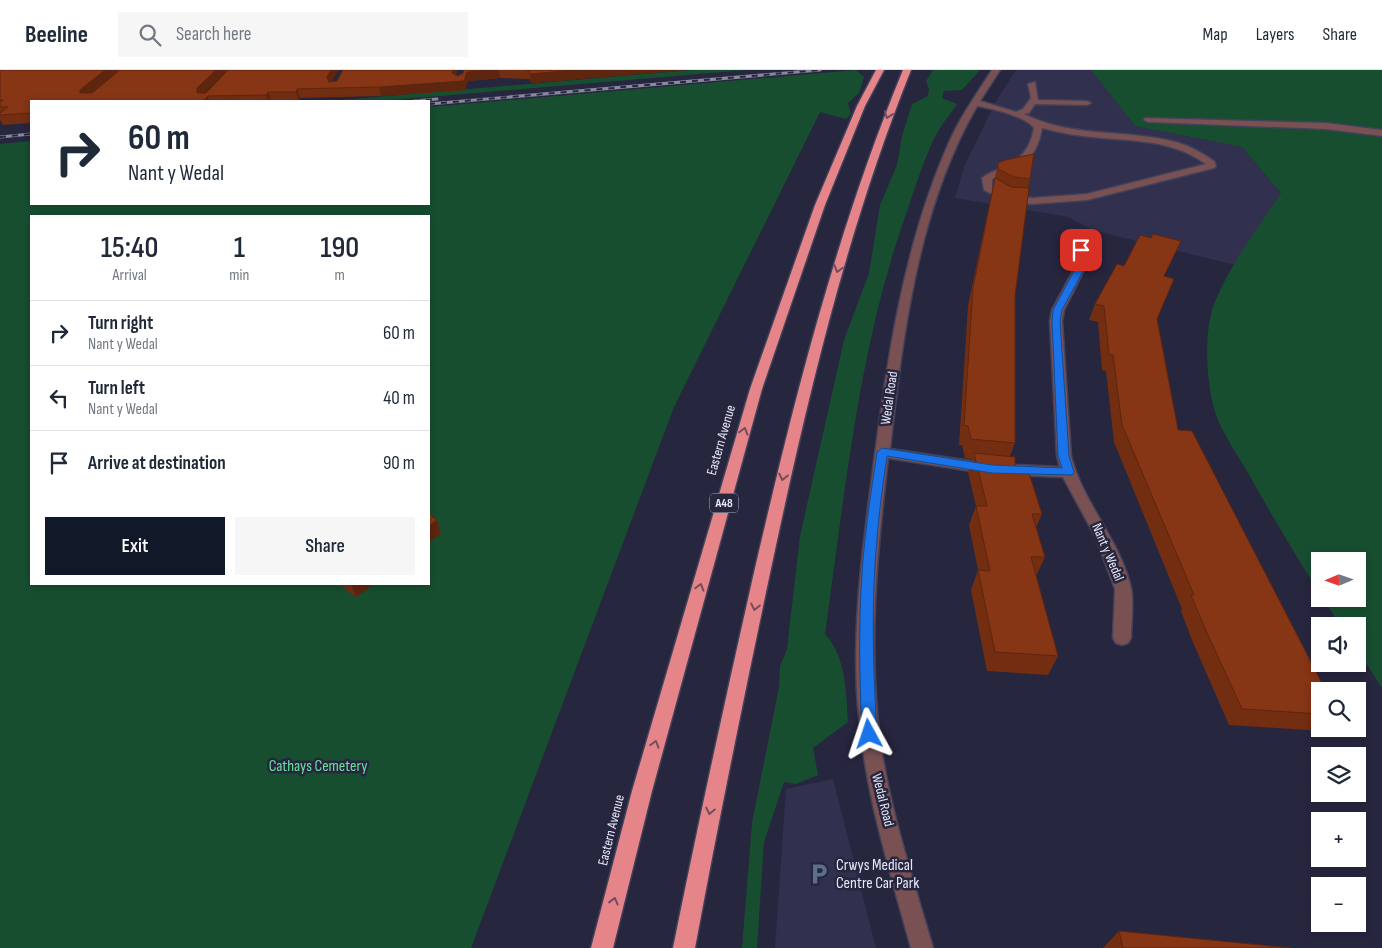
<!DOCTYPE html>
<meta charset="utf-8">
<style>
body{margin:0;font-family:"Sofia Sans Condensed",sans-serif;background:#f6f6f7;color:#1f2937;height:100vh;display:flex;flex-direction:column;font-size:19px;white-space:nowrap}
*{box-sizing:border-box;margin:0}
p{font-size:16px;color:#747a83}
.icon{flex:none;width:28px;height:28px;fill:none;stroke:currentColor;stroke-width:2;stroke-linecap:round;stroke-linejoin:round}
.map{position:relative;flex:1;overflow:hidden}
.sheet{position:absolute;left:30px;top:145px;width:400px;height:370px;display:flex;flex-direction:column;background:#fff;border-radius:0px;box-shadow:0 2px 8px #0003}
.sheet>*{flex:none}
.guide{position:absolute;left:30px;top:30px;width:400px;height:105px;border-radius:0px;box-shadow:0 2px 8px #0003;background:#fff;color:#1f2937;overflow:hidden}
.needle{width:32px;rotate:268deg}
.controls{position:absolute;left:1311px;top:482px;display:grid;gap:10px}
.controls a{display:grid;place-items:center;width:55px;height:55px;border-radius:0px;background:#fff;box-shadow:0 2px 8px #0003;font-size:25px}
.pin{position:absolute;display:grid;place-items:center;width:42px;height:42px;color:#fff;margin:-21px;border-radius:10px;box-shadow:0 2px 8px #0006}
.me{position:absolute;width:55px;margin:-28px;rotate:355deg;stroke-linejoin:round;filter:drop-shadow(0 0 4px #0008)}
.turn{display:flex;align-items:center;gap:18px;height:105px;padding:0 15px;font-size:22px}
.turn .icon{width:65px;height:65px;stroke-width:2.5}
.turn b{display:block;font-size:35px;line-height:42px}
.eta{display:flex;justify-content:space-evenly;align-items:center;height:85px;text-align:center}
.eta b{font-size:30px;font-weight:600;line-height:35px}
.cta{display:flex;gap:10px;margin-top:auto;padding:10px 15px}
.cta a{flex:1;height:58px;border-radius:0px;background:#111827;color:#fff;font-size:20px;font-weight:600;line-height:58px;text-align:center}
.cta a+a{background:#f6f6f7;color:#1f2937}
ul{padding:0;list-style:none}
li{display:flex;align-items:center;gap:15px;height:65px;padding:0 15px;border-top:1px solid #e0e1e3}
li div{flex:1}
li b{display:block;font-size:19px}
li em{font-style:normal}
header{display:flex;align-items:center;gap:30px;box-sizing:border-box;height:70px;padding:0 25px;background:#fff;border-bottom:1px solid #e0e1e3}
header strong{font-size:24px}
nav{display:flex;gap:28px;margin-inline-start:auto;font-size:18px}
.search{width:350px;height:45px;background:#f6f6f7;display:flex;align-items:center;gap:12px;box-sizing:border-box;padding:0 18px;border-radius:0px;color:#747a83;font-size:19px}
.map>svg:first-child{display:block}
.built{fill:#31304e}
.green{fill:#174e30;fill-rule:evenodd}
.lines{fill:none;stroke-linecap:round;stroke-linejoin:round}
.minor-casing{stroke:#424159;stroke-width:3}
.highway-casing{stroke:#424159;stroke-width:3}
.minor{fill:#795153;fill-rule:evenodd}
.highway{fill:#e5858a;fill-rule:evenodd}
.rail-casing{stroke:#8a8a9e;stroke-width:3}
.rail{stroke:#27263f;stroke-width:2;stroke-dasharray:6;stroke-linecap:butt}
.wall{fill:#732e12}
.shaded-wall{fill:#5e250f}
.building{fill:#863515;stroke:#5e250f}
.oneway{stroke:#734c5d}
.route{fill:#1a73e8;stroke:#114b97}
.labels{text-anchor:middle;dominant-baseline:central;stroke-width:5;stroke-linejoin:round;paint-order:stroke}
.shield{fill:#27263f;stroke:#adaec1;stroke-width:1}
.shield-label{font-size:12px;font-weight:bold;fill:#e7e8f9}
.street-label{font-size:14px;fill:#e7e8f9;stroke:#27263f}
.near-park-label{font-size:16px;fill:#69e29b;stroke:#27263f}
.near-poi-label{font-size:16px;fill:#e7e8f9;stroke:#27263f;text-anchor:start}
</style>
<header>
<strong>Beeline</strong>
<div class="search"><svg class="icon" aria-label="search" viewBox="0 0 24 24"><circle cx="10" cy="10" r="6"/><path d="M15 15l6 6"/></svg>Search here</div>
<nav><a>Map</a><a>Layers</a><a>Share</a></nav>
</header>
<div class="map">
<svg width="1382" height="878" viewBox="0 0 1382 878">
<rect width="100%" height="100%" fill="#27263f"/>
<!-- built -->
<path class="built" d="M 1016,0 L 1091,0 L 1135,56 L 1242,77 L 1281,123 L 1235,195 L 1092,160 L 1068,147 L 955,128 L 964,97 L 995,33 Z
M 833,709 L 876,878 L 775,878 L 786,719 Z"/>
<!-- green -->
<path class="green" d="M 691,0 L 746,0 L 382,31 L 330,31 Z
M 856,0 L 864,7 L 859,23 L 848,33 L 851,44 L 846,49 L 820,42 L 674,337 L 471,878 L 0,878 L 0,74 L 31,71 L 31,134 L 429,134 L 429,37 ZM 31,146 L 429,146 L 429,514 L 31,514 Z
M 933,0 L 980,0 L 962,20 L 944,21 L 942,28 L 957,34 C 952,42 945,50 940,58 C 925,83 915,119 905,147 C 858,281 845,423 825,564 C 846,587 846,621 848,652 L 813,678 L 818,705 L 796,714 L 784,712 L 764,772 L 757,878 L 742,878 L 752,753 L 779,617 L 780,596 L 787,579 L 800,466 L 844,270 L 869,203 L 880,135 L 897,95 L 902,66 L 912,34 L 928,26 L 929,19 L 926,11 Z
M 1091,0 L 1382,0 L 1382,618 L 1358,581 L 1358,556 L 1341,556 L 1323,529 L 1358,529 L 1358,491 L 1320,491 L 1320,524 C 1295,484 1271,444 1248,403 C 1238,386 1226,368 1218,350 C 1206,321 1203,263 1214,234 C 1230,194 1258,158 1281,123 L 1242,77 L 1135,56 Z"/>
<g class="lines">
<!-- minor casing -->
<g class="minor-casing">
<path id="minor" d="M 992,0 L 1000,0 L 980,31 L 1016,42 L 1023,39 L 1031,28 L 1028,14 L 1035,12 L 1038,30 L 1087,31 L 1091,33 L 1087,35 L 1035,34 L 1029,43 L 1024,44 C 1072,68 1126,59 1176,72 C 1190,76 1202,83 1214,91 L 1216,96 L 1214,98 L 1087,130 L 1032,134 L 1007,132 L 984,120 L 982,108 C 987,104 994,101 1000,99 C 1020,90 1030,80 1034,58 C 1027,47 991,38 977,36 C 918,138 903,263 890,379 L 991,394 L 1060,397 L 1057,386 L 1050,251 L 1052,240 L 1079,190 L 1076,180 L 1081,177 L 1085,178 L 1089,190 L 1064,240 L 1062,251 L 1071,386 C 1083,433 1120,470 1131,518 C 1134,533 1131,553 1131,568 L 1128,573 L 1122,575 L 1116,573 L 1113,568 L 1115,519 L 1096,468 L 1063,407 L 991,404 L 888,388 C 877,483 867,581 881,676 C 891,745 914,811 933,878 L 911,878 C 890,802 866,726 859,647 C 851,571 861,491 871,415 C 886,297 902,175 952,66 C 963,43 978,22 992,0 ZM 1042,58 C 1052,60 1064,64 1076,65 C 1120,72 1168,66 1206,94 L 1087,124 L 1032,128 L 1009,126 L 992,117 L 992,109 C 1019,96 1037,91 1042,58 Z
M 1145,48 L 1326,53 L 1382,60 L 1382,66 L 1326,59 L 1148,52 L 1144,50 Z"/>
</g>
<!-- highway casing -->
<g class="highway-casing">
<path id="highway" d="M 876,0 L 884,0 L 865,36 L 825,135 L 762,319 L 652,721 L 613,878 L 591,878 L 632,721 L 750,319 L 815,135 L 857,36 Z
M 903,0 L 911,0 C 845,165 806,334 769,508 C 743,631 718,754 695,878 L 673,878 C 698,754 725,631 753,507 C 793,334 835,165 903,0 Z"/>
</g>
<!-- minor -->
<use href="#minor" class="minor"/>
<!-- highway -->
<use href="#highway" class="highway"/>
<!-- rail casing -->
<g class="rail-casing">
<path id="rail" d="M 414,31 L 437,29
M 429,34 L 820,0
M 0,67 L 31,64"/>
</g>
<!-- rail -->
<use href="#rail" class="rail"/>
</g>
<!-- wall -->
<path class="wall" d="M 0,0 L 228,0 L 204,23 L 337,11 L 343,0 L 457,0 L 456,5 L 458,6 L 463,3 L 464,0 L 685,0 L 531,13 L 530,9 L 500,8 L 468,11 L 465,20 L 381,26 L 300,28 L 299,31 L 31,31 L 31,53 L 3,55 L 0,50 Z
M 998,93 L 1030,109 L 1028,118 L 1015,226 L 1015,373 L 1010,386 L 1015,399 L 1042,444 L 1036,458 L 1045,487 L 1036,506 L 1058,586 L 1048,605 L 987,601 L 971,520 L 978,500 L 969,455 L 976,436 L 968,402 L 972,389 L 965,388 L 962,375 L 959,375 L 968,236 L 991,126 Z
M 1151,168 L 1181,171 L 1164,206 L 1157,249 L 1178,360 L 1320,621 L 1320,659 L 1325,659 L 1323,661 L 1229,655 L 1192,570 L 1181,541 L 1182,539 L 1114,372 L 1106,301 L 1102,300 L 1098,252 L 1089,250 L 1095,234 L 1124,196 Z
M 339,514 L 374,514 L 356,527 Z
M 1119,861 L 1123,878 L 1103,878 Z"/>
<!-- shaded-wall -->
<path class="shaded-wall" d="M 105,0 L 119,0 L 85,30 L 80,23 L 80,20 Z
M 216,0 L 228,0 L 201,27 L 197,23 L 197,18 Z
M 331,0 L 339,0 L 329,16 L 327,7 Z
M 453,0 L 457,0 L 453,11 L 467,2 L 489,0 L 499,0 L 500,8 L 468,11 L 465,20 L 381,26 L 379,17 Z
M 574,0 L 685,0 L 531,13 L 530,4 Z
M 297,19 L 300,28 L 299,31 L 296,22 Z
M 268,22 L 271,31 L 268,31 L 266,25 Z
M 208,26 L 209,31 L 203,31 Z
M 437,450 L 441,463 L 429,473 L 429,456 Z
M 351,514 L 374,514 L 356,527 Z"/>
<!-- building -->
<path class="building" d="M 0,0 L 105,0 L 80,20 L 80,23 L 92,23 L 120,0 L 216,0 L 197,18 L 197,23 L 206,23 L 228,0 L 331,0 L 327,7 L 329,12 L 337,11 L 343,0 L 453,0 L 452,3 L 458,6 L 463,3 L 464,0 L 489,0 L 467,2 L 464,11 L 379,17 L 297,19 L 296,22 L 268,22 L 266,25 L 208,26 L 203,31 L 31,31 L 31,43 L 0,45 L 0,43 L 8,37 L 0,37 L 0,32 L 3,30 L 0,30 Z
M 525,0 L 574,0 L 530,4 L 529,0 Z
M 1034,84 L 1030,109 L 1014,107 L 998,99 L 998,93 L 1005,90 Z
M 995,108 L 1011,117 L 1029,118 L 1015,226 L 1015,373 L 971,369 L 968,356 L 964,355 L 973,218 Z
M 1153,164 L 1181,171 L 1164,206 L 1174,209 L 1157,249 L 1178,360 L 1192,361 L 1326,621 L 1320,621 L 1320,644 L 1242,639 L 1203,554 L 1191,525 L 1194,525 L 1122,355 L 1113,285 L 1109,284 L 1104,236 L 1095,234 L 1117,194 L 1124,196 L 1140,165 L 1151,168 Z
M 974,383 L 1015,387 L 1015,399 L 1028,400 L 1042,444 L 1032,444 L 1045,487 L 1031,487 L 1058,586 L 995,582 L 978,500 L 990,501 L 976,436 L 987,436 Z
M 429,444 L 437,450 L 429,456 Z
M 1119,861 L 1291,878 L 1123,878 Z"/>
<!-- one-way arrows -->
<defs><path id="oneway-chevron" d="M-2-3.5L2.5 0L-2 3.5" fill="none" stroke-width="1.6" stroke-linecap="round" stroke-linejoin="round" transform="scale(1.25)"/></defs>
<g class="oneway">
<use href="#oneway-chevron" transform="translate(888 45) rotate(110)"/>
<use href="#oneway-chevron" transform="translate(838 199) rotate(106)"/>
<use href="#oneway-chevron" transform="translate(744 361) rotate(-74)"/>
<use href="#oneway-chevron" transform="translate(783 407) rotate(102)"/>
<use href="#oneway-chevron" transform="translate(700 517) rotate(-74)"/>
<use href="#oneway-chevron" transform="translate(755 537) rotate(102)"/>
<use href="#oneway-chevron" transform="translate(655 674) rotate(-74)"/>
<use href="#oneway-chevron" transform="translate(710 741) rotate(102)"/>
<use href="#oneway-chevron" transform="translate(614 831) rotate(-76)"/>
</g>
<!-- route -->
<path class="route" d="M 1078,178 L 1084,178 L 1089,190 L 1062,240 L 1060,251 L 1069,386 L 1074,402 L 1072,405 L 992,403 L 887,386 C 883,414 879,441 877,469 C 871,534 873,599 877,664 L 874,668 L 869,670 L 864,668 L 862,664 C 859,599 858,533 865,469 C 868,440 873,411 877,382 L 882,378 L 992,395 L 1062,398 L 1058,386 L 1052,251 L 1053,240 L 1080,190 Z"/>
<!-- icons -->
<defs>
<g id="parking-bare" transform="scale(1.725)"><path d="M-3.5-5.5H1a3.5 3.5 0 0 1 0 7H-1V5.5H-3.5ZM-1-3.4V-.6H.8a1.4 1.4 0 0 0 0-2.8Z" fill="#5c6f8a" stroke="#27263f" stroke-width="2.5" paint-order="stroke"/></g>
</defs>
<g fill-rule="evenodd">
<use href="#parking-bare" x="819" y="804"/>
</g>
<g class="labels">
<!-- shield labels -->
<rect class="shield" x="710" y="423.5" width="28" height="19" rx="4"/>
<g class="shield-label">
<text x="724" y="433">A48</text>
</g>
<!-- street labels -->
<g class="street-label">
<text transform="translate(889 328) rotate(-82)">Wedal Road</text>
<text transform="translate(721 370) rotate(-74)">Eastern Avenue</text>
<text transform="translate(1108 482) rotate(67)">Nant y Wedal</text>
<text transform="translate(883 730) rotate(76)">Wedal Road</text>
<text transform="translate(611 760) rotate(-76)">Eastern Avenue</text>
</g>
<!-- near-park labels -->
<g class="near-park-label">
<text x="318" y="696">Cathays Cemetery</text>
</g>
<!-- near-poi labels -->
<g class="near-poi-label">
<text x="836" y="795">Crwys Medical<tspan x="836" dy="18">Centre Car Park</tspan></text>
</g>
</g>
</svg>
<div class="controls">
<a><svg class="needle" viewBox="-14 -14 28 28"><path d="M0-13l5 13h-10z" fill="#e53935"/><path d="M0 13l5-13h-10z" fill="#747a83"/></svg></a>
<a><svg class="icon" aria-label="sound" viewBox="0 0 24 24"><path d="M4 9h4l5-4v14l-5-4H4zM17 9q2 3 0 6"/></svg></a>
<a><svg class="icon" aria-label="search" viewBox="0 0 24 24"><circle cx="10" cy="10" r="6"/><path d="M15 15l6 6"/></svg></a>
<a><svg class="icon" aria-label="layers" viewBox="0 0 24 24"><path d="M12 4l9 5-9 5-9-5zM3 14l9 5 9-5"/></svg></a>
<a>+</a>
<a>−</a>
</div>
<div class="pin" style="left:1081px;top:180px;background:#d93025"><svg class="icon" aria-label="arrive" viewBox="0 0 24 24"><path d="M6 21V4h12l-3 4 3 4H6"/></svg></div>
<svg class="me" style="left:869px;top:664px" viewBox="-20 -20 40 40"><path d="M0-17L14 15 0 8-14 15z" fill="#1a73e8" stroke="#fff" stroke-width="4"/></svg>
<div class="guide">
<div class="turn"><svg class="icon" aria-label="right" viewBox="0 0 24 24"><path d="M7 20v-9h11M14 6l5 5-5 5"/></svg><div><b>60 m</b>Nant y Wedal</div></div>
</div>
<section class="sheet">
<div class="eta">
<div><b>15:40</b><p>Arrival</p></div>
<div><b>1</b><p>min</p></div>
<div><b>190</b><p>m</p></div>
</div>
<ul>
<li><svg class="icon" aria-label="right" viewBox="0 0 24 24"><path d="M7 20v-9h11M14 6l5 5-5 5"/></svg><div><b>Turn right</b><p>Nant y Wedal</p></div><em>60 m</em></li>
<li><svg class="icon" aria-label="left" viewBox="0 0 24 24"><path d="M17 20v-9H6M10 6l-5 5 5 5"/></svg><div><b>Turn left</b><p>Nant y Wedal</p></div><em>40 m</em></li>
<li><svg class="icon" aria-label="arrive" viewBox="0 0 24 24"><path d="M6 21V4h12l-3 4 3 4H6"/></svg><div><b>Arrive at destination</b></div><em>90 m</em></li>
</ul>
<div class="cta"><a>Exit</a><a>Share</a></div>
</section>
</div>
